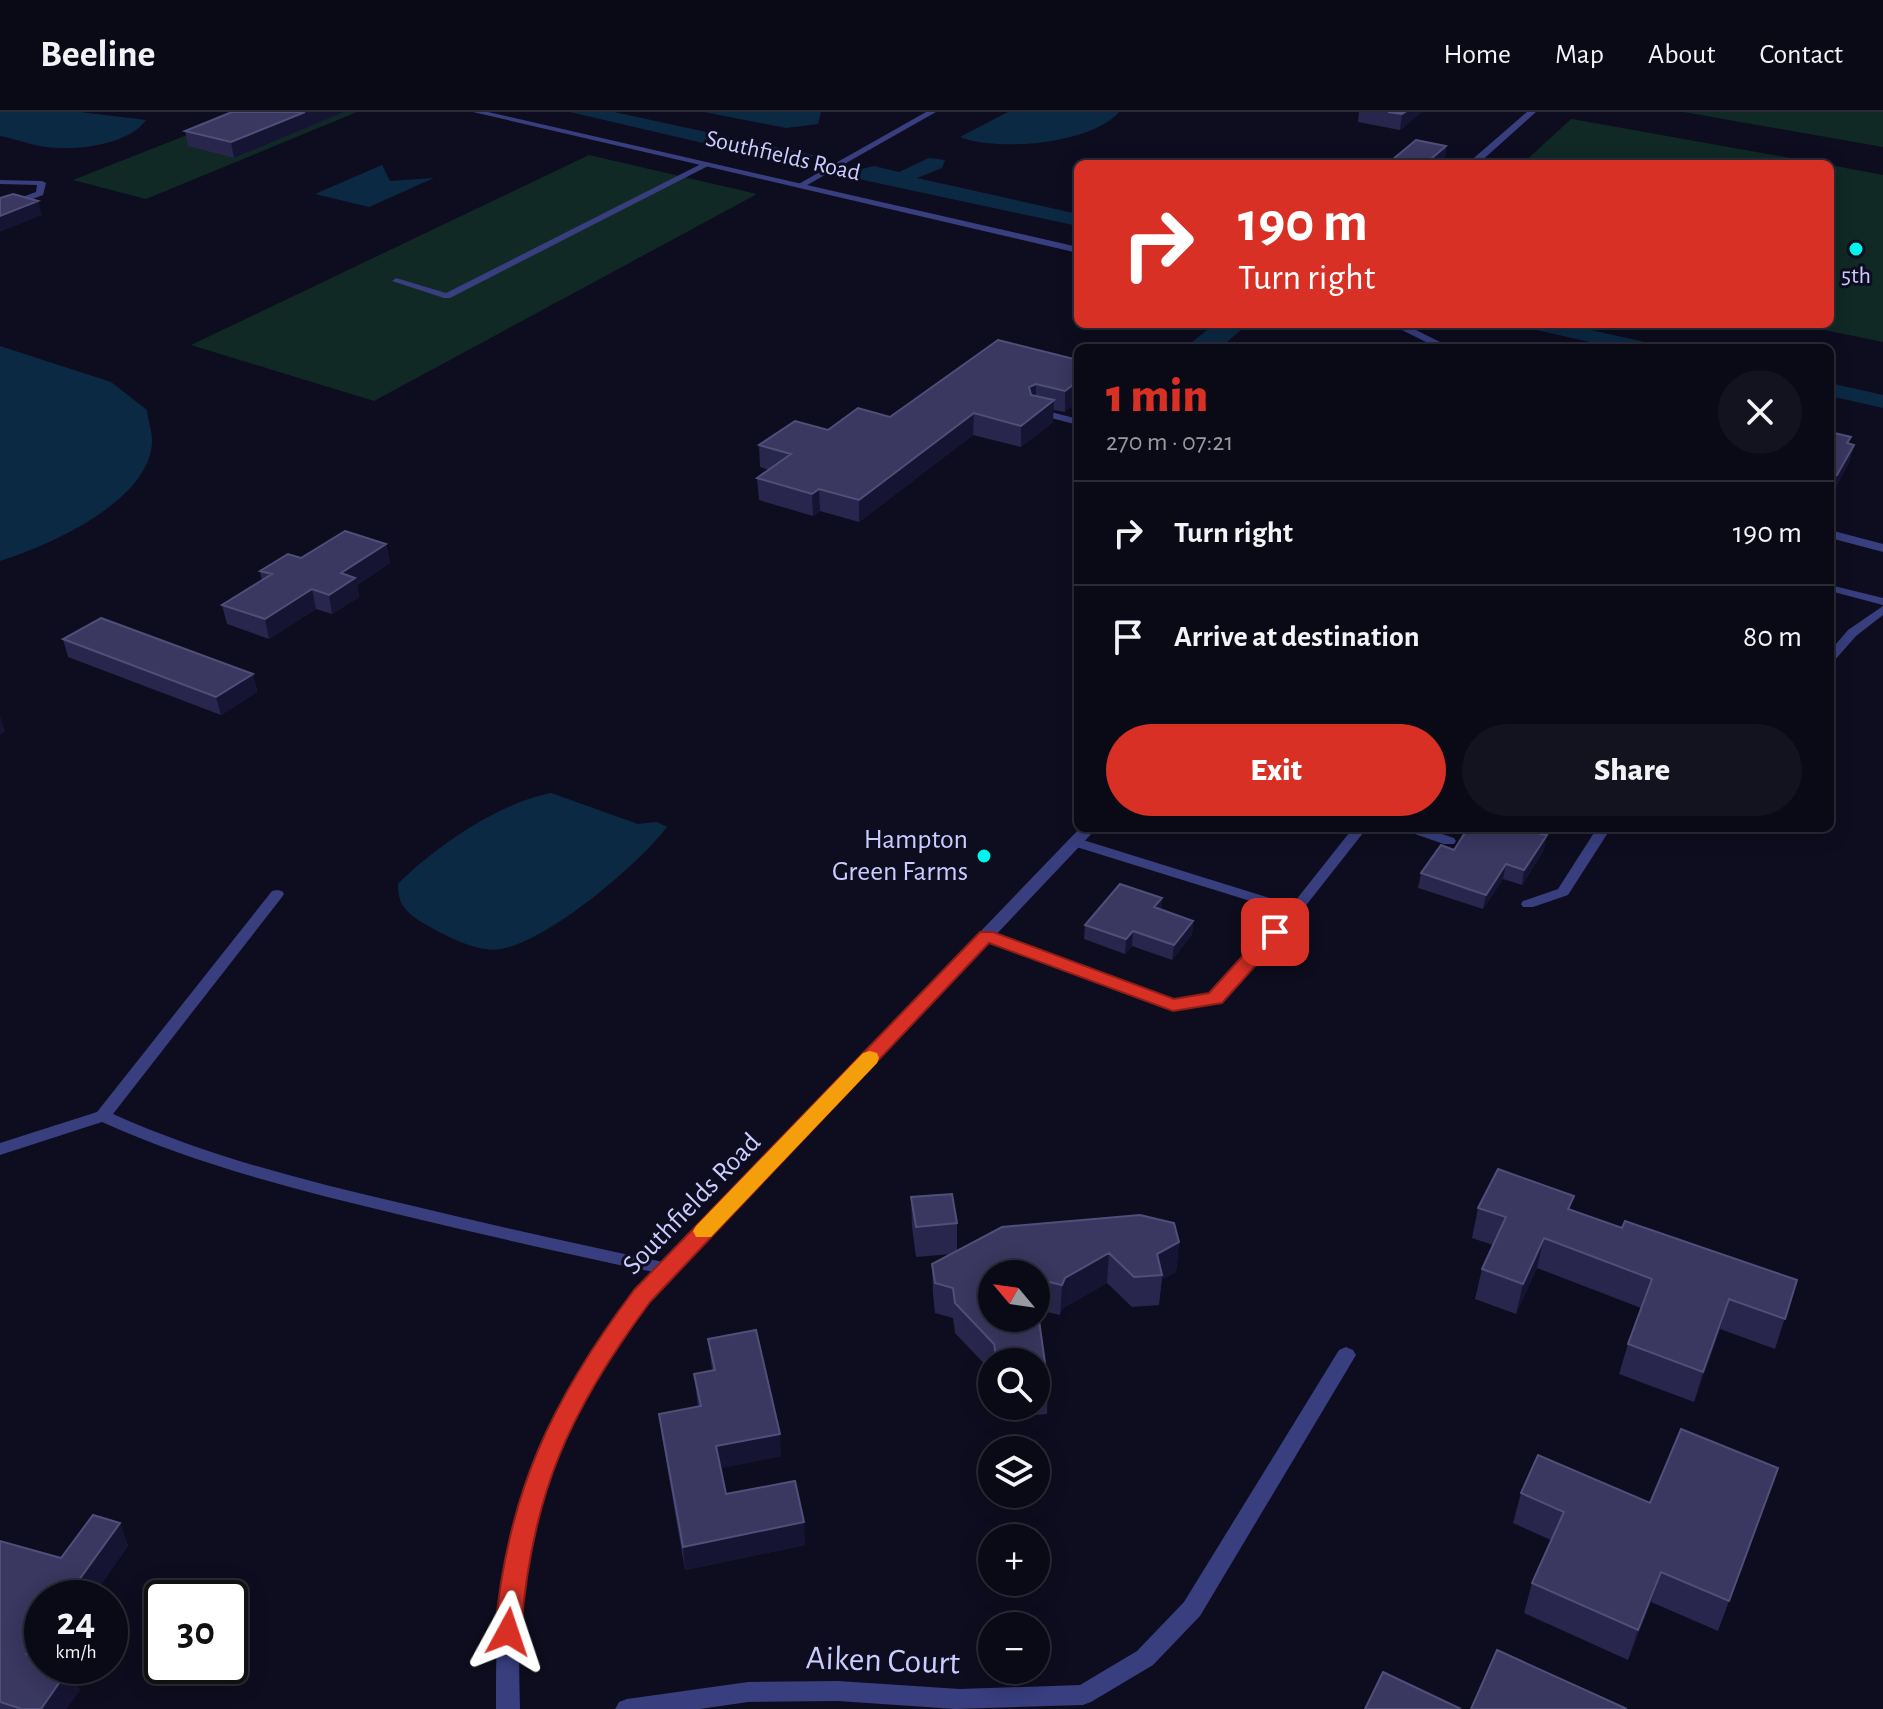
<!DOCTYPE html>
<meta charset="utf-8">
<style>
body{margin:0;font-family:"Alegreya Sans",sans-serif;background:#131320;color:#f1f3f6;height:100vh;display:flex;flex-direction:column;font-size:30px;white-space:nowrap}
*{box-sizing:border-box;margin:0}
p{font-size:26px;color:#999aa1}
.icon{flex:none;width:44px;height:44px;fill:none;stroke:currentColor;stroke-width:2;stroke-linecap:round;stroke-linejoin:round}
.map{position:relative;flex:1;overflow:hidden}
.panel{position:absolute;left:1074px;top:232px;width:760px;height:488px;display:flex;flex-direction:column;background:#0a0a17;border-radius:12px;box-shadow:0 4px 20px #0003,0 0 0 2px #2a2b36}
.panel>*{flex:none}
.top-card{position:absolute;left:1074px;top:48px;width:760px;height:168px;border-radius:12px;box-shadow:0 4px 20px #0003,0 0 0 2px #2a2b36;background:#d93025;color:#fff;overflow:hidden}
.needle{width:52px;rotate:299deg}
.buttons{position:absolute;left:978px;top:1148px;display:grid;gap:16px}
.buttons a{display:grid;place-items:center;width:72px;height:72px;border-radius:50%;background:#0a0a17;box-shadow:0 4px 20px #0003,0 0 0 2px #2a2b36;font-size:40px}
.speed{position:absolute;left:24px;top:1468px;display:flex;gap:16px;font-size:40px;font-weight:700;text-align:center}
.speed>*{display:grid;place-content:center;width:104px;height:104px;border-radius:50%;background:#0a0a17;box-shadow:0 4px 20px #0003,0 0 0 2px #2a2b36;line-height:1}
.speed small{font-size:20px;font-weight:400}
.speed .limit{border:4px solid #111;border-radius:12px;background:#fff;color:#111}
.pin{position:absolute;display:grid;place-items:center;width:68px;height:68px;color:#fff;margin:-34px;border-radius:16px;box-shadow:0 4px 12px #0006}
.me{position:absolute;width:88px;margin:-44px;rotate:5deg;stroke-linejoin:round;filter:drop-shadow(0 0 6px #0008)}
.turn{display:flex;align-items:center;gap:28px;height:168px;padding:0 32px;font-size:36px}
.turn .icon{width:104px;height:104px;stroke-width:2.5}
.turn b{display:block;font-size:56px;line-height:68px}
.round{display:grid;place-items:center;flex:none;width:84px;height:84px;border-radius:42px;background:#131320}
.headline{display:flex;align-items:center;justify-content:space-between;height:136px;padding:0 32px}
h1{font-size:48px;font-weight:800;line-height:60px;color:#d93025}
.action{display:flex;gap:16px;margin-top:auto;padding:16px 32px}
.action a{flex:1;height:92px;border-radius:48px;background:#d93025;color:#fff;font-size:32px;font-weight:800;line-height:92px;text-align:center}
.action a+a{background:#131320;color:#f1f3f6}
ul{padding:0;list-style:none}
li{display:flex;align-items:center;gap:24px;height:104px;padding:0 32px;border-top:2px solid #2a2b36}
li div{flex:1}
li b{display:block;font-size:30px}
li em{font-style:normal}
header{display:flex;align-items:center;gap:48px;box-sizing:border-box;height:112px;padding:0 40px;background:#0a0a17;border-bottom:2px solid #2a2b36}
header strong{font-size:38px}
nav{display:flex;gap:44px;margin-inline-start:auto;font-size:28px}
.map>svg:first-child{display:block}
.green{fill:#102925}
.water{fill:#0c2944}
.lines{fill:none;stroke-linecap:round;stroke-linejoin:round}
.lane{fill:#383e7e;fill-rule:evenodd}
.street{fill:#383e7e;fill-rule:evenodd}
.wall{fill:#28264d;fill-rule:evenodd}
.shaded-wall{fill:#161433}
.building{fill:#3a3760;stroke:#504f79;stroke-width:2}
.route{fill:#d93025;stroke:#8d1f18;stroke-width:2}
.slow{fill:#f59e0b}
.poi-dot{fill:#02f4ec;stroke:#0d0d1f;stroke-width:3}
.labels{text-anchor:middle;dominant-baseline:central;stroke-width:6;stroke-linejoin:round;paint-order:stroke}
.far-street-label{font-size:24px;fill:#cbccff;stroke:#0d0d1f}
.far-poi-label{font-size:24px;fill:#cbccff;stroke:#0d0d1f}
.poi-label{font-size:28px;fill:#cbccff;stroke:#0d0d1f;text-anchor:end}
.street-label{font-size:28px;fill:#cbccff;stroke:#0d0d1f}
.near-street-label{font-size:34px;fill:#cbccff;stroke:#0d0d1f}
</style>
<header>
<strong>Beeline</strong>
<nav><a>Home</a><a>Map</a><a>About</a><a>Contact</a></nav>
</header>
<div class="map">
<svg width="1883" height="1597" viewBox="0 0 1883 1597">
<rect width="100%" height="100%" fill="#0d0d1f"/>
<!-- green -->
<path class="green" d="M 245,0 L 357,0 L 146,87 L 73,68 Z
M 1684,0 L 1883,0 L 1883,35 Z
M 1571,7 L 1572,7 L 1824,52 L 1522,52 Z
M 589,43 L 757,82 L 374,289 L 191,233 Z
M 1830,53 L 1883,63 L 1883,230 L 1795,212 L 1830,212 Z"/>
<!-- water -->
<path class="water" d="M 0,0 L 80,0 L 146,8 C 126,36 63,41 31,32 C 20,29 11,26 0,24 Z
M 570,0 L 614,0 L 813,43 L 810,49 L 797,53 Z
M 704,0 L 821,0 L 818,12 L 786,16 Z
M 1008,0 L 1119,0 C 1092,32 997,40 960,25 Z
M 929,46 L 945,48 L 942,56 L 917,66 L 1078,102 L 1078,114 L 854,66 L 858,58 L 874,54 L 899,60 Z
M 382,53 L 390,69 L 434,66 L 369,95 L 315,82 Z
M 1214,212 L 1248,212 L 1220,236 L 1185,236 Z
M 1510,212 L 1564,212 L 1672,236 L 1617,236 Z
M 0,234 L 111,270 L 147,298 C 148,308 152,319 152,329 C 151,389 48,434 0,449 Z
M 1830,271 L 1883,283 L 1883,296 L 1830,284 Z
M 551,681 L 638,712 L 657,710 L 667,715 C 638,753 548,829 501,837 C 481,841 449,826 432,816 C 412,805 397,796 398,772 C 436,734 499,691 551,681 Z"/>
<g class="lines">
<!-- lane -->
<path class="lane" d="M 926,0 L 936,0 L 802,76 L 795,74 Z
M 703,51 L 710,53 L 450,186 L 444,186 L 392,169 L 396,166 L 446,181 Z
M 0,68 L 42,69 L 46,71 L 43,83 L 0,99 L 0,93 L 36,80 L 37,73 L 0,72 Z
M 1036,296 L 1078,307 L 1078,313 L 1032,301 L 1031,299 Z
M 1830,473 L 1883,486 L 1883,493 L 1830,479 Z
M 1883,494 L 1883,503 L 1856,524 L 1834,549 L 1830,550 L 1830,539 L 1848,518 Z
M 1353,716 L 1367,716 L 1300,801 L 1220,889 L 1173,898 L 1168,896 L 981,827 L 979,824 L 981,821 L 991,821 L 1174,888 L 1210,882 L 1286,800 L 1070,733 L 1068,730 L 1070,727 L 1080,727 L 1292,793 Z
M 1404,716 L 1424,716 L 1454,726 L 1456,729 L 1454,732 L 1444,732 L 1406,719 Z
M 1597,716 L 1611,716 L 1568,783 L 1533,795 L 1523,795 L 1521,792 L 1523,789 L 1558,777 Z
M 277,778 L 282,779 L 284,782 L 282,785 L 113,1002 C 207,1044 305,1069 405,1092 C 492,1113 580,1133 668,1151 L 674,1153 L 676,1157 L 674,1161 L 668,1163 C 580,1145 493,1125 405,1104 C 302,1079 199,1054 102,1010 L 0,1043 L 0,1031 L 97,1000 L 272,779 Z"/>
<!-- street -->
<path class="street" d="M 473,0 L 488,0 L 1078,135 L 1078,141 Z
M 1527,0 L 1536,0 L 1478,52 L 1467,52 Z
M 1390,212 L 1404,212 L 1452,236 L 1438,236 Z
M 1830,418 L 1883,432 L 1883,440 L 1830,426 Z
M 1080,716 L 1097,716 L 649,1189 C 586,1278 533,1371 522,1481 C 518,1520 519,1558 520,1597 L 496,1597 C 496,1558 496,1520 500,1481 C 513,1367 569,1270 635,1179 Z
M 1346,1235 L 1353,1238 L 1356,1243 L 1353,1248 L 1200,1504 L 1153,1553 L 1091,1590 L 1083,1593 L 955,1597 L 838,1589 L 748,1590 L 700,1597 L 615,1597 L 619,1590 L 627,1587 L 748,1570 L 838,1569 L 960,1577 L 1080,1573 L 1137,1539 L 1184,1490 L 1339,1238 Z"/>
</g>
<!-- wall -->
<path class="wall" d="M 232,0 L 344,0 L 234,46 L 188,34 L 185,19 Z
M 1359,0 L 1422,0 L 1400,18 L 1358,10 Z
M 1446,34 L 1445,45 L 1436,52 L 1391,52 L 1392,48 Z
M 1078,248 L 1065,300 L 1053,298 L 1053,310 L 1021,335 L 973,323 L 859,410 L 820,399 L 813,404 L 759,388 L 757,366 L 769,358 L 760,355 L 759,333 L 890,305 Z
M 1830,320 L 1849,332 L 1854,333 L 1849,351 L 1832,382 L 1830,382 Z
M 386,432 L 390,451 L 357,473 L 359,485 L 332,502 L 316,497 L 269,527 L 227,512 L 222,493 L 262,469 L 260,459 L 301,446 Z
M 63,527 L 253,562 L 257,580 L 221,603 L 68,545 Z
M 1468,716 L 1551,716 L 1546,723 L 1544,738 L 1522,773 L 1503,767 L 1483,797 L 1418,776 L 1421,761 L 1454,738 Z
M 1162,786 L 1161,798 L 1193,809 L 1192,823 L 1172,848 L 1132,834 L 1125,842 L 1084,827 L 1085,813 Z
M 911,1085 L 957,1111 L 957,1139 L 1179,1130 L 1176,1160 L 1162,1167 L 1159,1193 L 1132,1195 L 1107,1171 L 1063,1196 L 1060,1203 L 1038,1198 L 1048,1272 L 1047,1302 L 1001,1306 L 999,1294 L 1036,1294 L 1036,1250 L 992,1250 L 992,1260 L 955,1221 L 953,1206 L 935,1201 L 933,1182 L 932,1152 L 952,1142 L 916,1145 L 912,1115 ZM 992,1162 L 1036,1162 L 1036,1206 Z
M 1478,1096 L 1571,1098 L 1622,1116 L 1797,1168 L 1775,1237 L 1720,1217 L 1694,1290 L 1619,1262 L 1628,1232 L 1641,1196 L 1537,1156 L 1516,1202 L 1475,1187 L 1482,1157 L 1493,1133 L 1472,1126 Z
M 708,1227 L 781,1344 L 721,1356 L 726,1382 L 805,1433 L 685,1458 L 662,1325 L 659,1302 L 698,1295 L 694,1262 L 712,1258 Z
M 1778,1356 L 1718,1519 L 1651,1490 L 1628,1548 L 1524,1501 L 1532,1471 L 1551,1428 L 1513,1411 L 1521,1381 L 1650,1391 Z
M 120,1411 L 128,1434 L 42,1554 L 80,1578 L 66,1597 L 0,1597 L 0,1429 L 61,1446 Z"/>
<!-- shaded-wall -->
<path class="shaded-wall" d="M 305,0 L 344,0 L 234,46 L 231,30 Z
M 1405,0 L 1422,0 L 1400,18 L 1402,2 Z
M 1446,34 L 1445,45 L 1436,52 L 1425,52 Z
M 38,89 L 42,103 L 0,120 L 0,104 Z
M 1078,269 L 1078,290 L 1065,300 L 1065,279 Z
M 1036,272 L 1036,293 L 1028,296 L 1029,275 Z
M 1054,288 L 1053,310 L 1021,335 L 1021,314 Z
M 974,301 L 973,323 L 859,410 L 859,388 Z
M 1854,333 L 1849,351 L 1832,382 L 1837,363 Z
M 819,377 L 820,399 L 813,404 L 812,382 Z
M 386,432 L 390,451 L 357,473 L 359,485 L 332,502 L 329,483 L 341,461 Z
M 312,477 L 316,497 L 269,527 L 265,507 Z
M 253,562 L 257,580 L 221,603 L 216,585 Z
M 0,604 L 5,620 L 0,623 Z
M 1545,716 L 1551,716 L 1539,736 L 1541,722 Z
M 1547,723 L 1544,738 L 1522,773 L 1524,758 Z
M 1506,752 L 1503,767 L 1483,797 L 1486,783 Z
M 1162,786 L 1161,801 L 1154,795 Z
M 1193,809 L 1192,823 L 1172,848 L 1174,833 Z
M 1133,819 L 1132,834 L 1125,842 L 1126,827 Z
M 1544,1126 L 1537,1156 L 1516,1202 L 1523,1172 Z
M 1179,1130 L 1176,1160 L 1162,1167 L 1162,1163 L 1157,1142 Z
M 1109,1141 L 1107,1171 L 1063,1196 L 1060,1203 L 1062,1173 L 1065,1166 Z
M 1729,1187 L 1720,1217 L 1694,1290 L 1703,1260 Z
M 780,1322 L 781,1344 L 718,1357 L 716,1334 Z
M 804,1410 L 805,1433 L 685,1458 L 683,1435 Z
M 120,1411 L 128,1434 L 92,1486 L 66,1486 Z
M 1661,1460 L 1651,1490 L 1628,1548 L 1638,1518 Z
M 42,1520 L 42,1554 L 26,1542 Z
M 70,1555 L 80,1578 L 66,1597 L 41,1597 Z"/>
<!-- building -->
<path class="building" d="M 232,0 L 305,0 L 231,30 L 185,19 Z
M 1388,0 L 1405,0 L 1402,2 Z
M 1416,28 L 1446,34 L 1425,52 L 1412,52 L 1392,48 Z
M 13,82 L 38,89 L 0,104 L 0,86 Z
M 998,228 L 1078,248 L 1078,269 L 1065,279 L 1036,272 L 1029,275 L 1031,283 L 1054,288 L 1021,314 L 974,301 L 859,388 L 819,377 L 812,382 L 757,366 L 791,342 L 759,333 L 795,309 L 828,318 L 858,296 L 890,305 Z
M 1830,320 L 1851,325 L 1847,331 L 1854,333 L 1837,363 L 1830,362 Z
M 345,419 L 386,432 L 341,461 L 355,466 L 329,483 L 312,477 L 265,507 L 222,493 L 272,462 L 260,459 L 288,442 L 301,446 Z
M 101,506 L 253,562 L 216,585 L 63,527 Z
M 1468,716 L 1545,716 L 1541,722 L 1547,723 L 1524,758 L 1506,752 L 1486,783 L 1421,761 L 1441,733 L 1454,738 Z
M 1120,772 L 1162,786 L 1154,795 L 1193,809 L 1174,833 L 1133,819 L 1126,827 L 1085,813 Z
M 1498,1057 L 1574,1084 L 1568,1097 L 1622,1116 L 1625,1109 L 1797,1168 L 1785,1207 L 1729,1187 L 1703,1260 L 1628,1232 L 1652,1167 L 1544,1126 L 1523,1172 L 1482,1157 L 1506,1105 L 1478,1096 Z
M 952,1082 L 957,1111 L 916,1115 L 911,1085 Z
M 1140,1103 L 1174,1111 L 1179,1130 L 1157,1142 L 1162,1163 L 1134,1165 L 1109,1141 L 1065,1166 L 1062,1173 L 1036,1167 L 1036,1162 L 992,1162 L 992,1206 L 1036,1206 L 1036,1187 L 1048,1272 L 1036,1273 L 1036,1250 L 997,1250 L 994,1232 L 955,1191 L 953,1176 L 935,1171 L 932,1152 L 1002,1115 Z
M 756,1218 L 780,1322 L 716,1334 L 726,1382 L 795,1369 L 804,1410 L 683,1435 L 659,1302 L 701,1294 L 694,1262 L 715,1258 L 708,1227 Z
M 1681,1317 L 1778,1356 L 1729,1489 L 1661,1460 L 1638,1518 L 1532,1471 L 1564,1400 L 1521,1381 L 1538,1343 L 1650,1391 Z
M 93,1403 L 120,1411 L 66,1486 L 42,1486 L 42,1520 L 26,1542 L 42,1547 L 42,1554 L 66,1554 L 70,1555 L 41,1597 L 22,1597 L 0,1590 L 0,1429 L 61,1446 Z
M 1497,1538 L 1627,1597 L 1471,1597 Z
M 1383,1560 L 1461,1597 L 1365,1597 Z"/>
<!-- route -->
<path class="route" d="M 1275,814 L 1282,816 L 1282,824 L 1222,891 L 1173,899 L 989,831 L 650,1190 C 569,1299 531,1383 521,1520 L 517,1527 L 508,1531 L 499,1527 L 495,1520 C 507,1381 552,1287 634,1178 L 980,820 L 993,820 L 1174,887 L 1209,881 L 1268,816 Z"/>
<!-- slow -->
<path class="slow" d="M 870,939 L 877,941 L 879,946 L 877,951 L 711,1125 L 696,1125 L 693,1119 L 696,1114 L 863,941 Z"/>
<!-- markers -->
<g class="poi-dot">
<circle cx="1856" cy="137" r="8"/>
<circle cx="984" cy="744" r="8"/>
</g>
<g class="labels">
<!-- far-street labels -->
<g class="far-street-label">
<text transform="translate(783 44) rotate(13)">Southfields Road</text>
</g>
<!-- far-poi labels -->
<g class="far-poi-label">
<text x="1856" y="164">5th</text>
</g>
<!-- poi labels -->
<g class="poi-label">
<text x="968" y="728">Hampton<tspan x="968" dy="32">Green Farms</tspan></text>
</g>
<!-- street labels -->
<g class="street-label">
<text transform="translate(692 1092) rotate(-46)">Southfields Road</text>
</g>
<!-- near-street labels -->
<g class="near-street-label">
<text transform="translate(883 1549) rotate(2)">Aiken Court</text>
</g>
</g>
</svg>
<div class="buttons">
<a><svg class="needle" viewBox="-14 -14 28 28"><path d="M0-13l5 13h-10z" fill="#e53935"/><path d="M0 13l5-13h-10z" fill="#999aa1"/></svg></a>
<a><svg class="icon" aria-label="search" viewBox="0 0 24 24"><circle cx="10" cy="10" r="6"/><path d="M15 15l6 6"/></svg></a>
<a><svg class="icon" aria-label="layers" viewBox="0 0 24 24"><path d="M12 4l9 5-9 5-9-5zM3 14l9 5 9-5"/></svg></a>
<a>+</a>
<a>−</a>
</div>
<div class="speed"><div>24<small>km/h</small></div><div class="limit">30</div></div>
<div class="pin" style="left:1275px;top:820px;background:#d93025"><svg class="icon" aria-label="arrive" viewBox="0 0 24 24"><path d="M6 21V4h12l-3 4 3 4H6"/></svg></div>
<svg class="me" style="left:508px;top:1520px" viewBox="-20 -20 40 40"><path d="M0-17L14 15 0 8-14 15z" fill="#d93025" stroke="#fff" stroke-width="4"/></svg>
<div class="top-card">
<div class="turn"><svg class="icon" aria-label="right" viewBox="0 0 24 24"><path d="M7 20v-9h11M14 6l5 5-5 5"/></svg><div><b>190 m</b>Turn right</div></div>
</div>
<section class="panel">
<div class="headline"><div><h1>1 min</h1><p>270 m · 07:21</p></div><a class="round"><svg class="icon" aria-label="close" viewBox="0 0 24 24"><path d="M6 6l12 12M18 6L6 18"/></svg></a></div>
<ul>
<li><svg class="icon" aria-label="right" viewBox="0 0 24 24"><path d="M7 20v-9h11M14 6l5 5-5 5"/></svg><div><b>Turn right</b></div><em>190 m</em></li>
<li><svg class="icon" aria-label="arrive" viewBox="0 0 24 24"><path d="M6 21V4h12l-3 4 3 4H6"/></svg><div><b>Arrive at destination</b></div><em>80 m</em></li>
</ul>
<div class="action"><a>Exit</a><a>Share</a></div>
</section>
</div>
